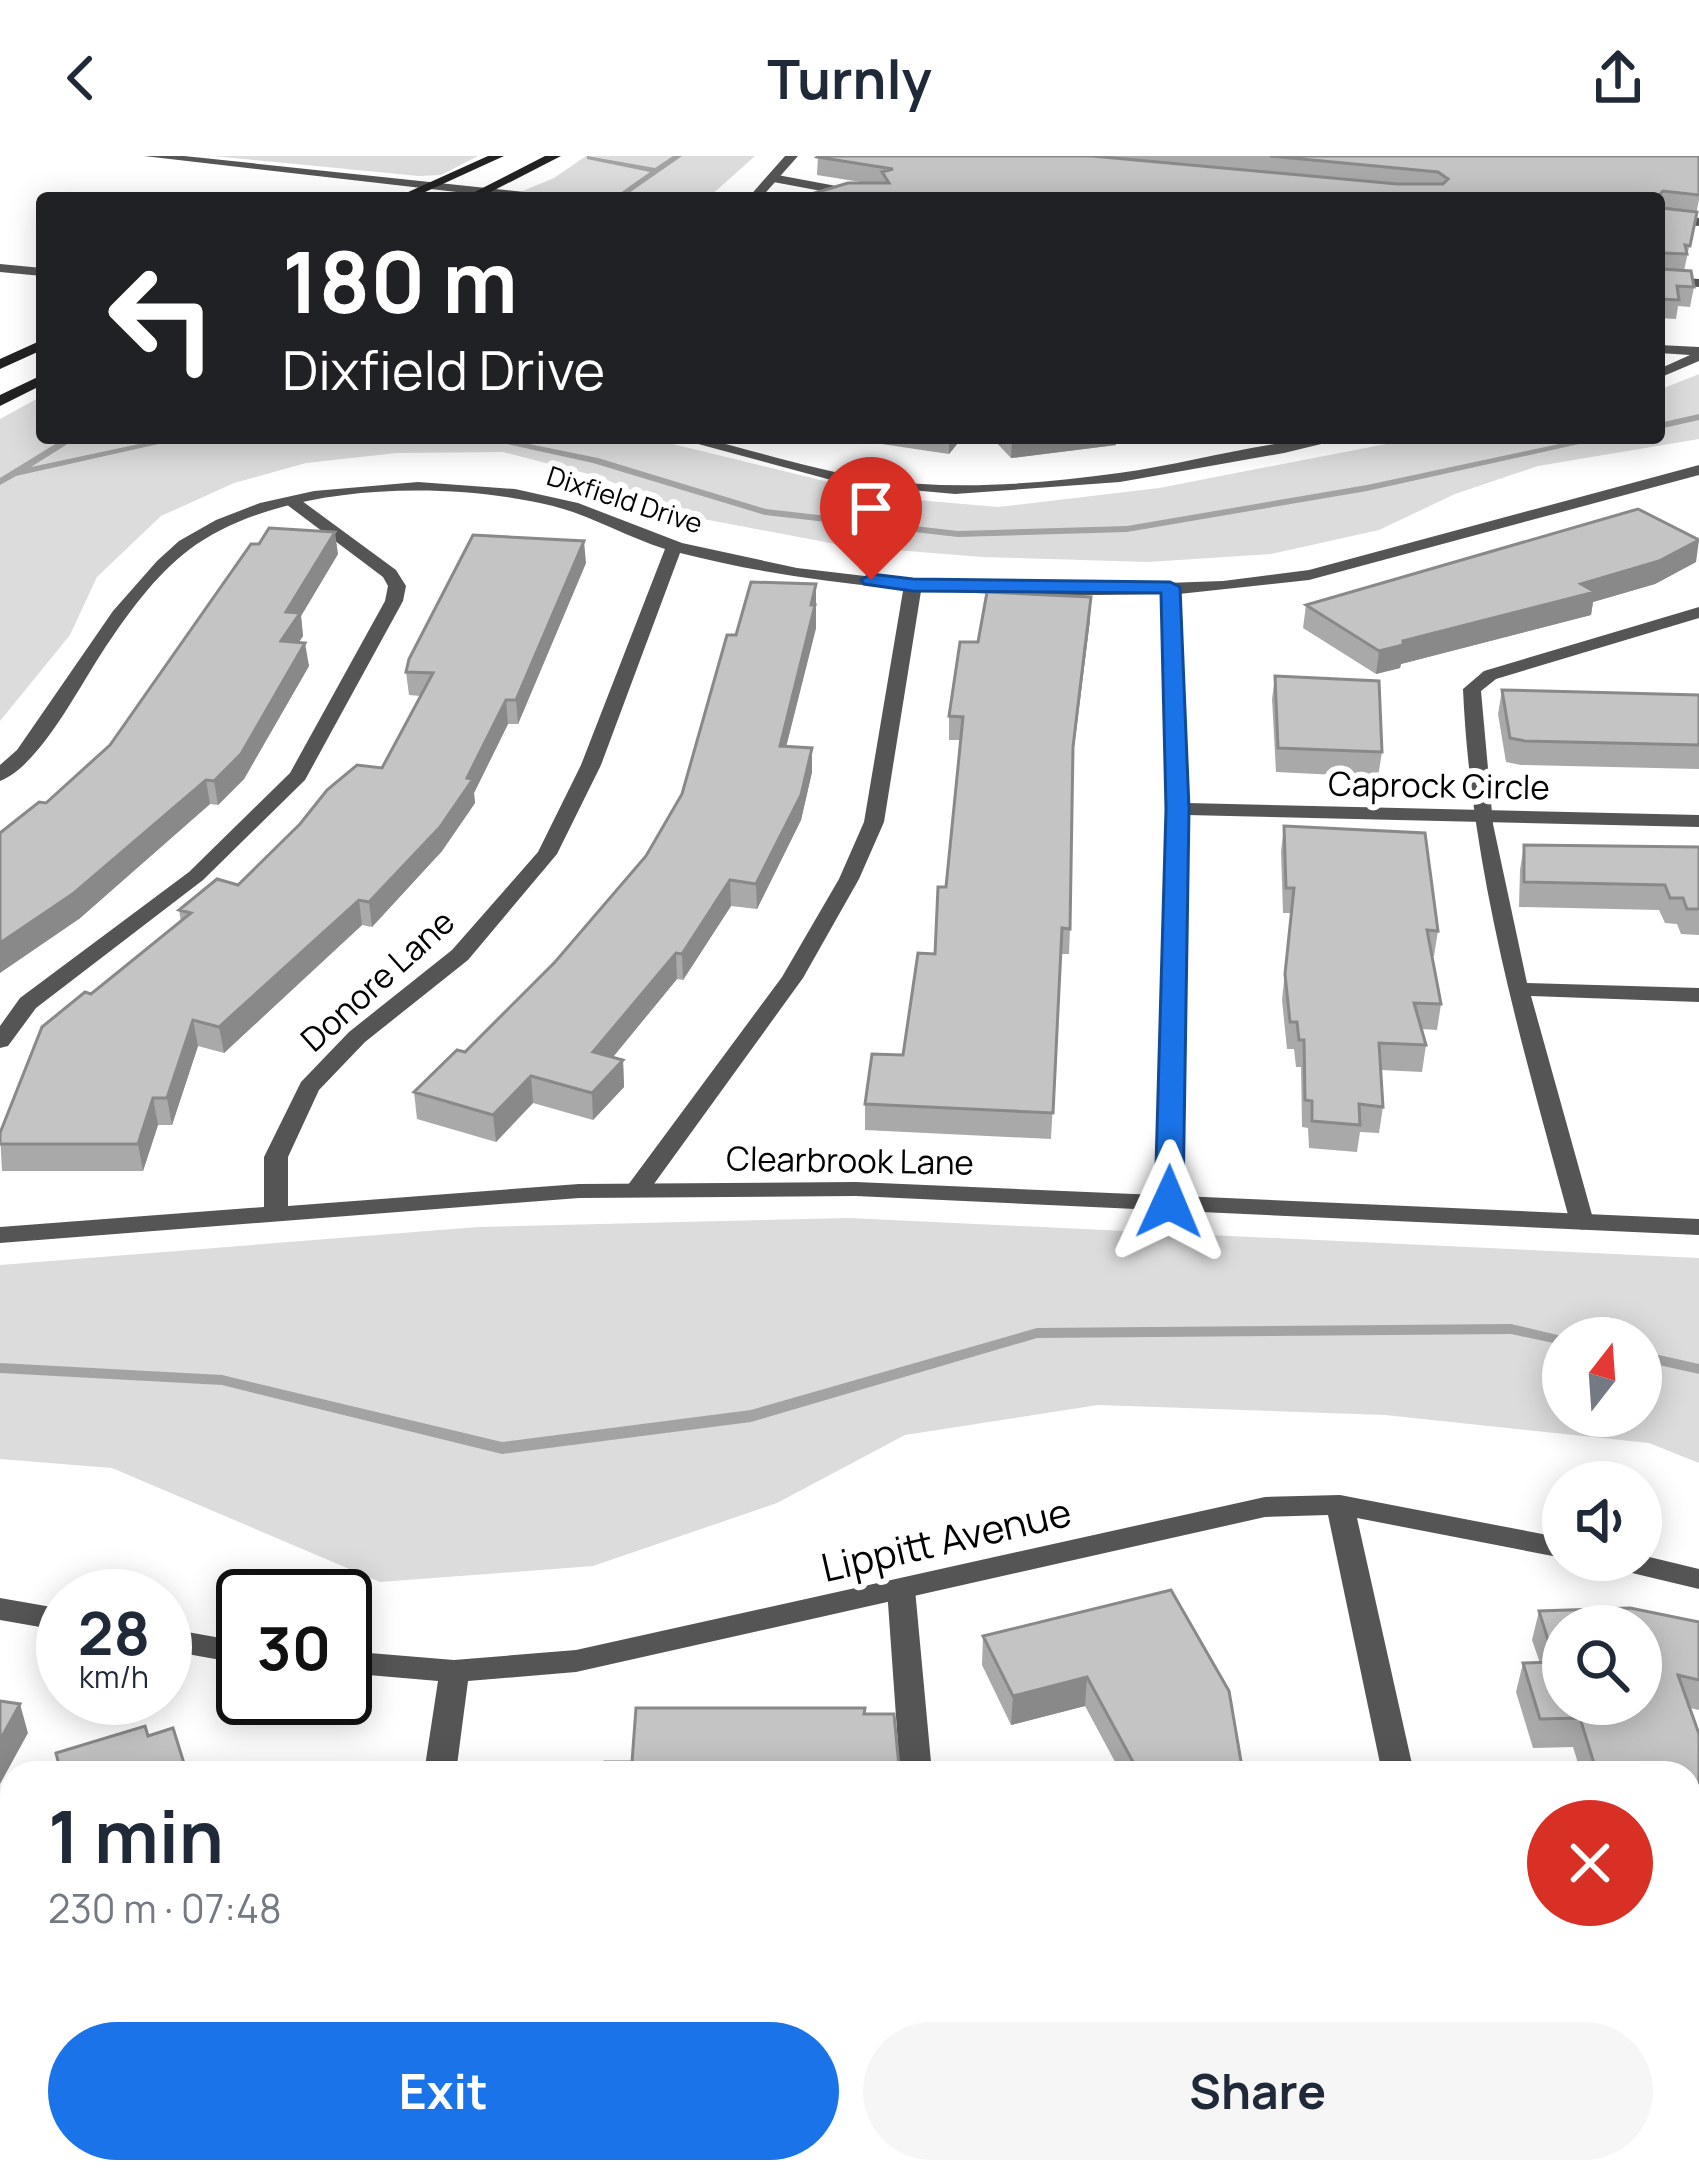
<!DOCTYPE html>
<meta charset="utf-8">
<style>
body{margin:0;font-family:Manrope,sans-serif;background:#f6f6f7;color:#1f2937;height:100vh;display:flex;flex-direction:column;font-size:45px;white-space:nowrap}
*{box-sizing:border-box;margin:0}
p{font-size:39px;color:#747a83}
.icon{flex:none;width:66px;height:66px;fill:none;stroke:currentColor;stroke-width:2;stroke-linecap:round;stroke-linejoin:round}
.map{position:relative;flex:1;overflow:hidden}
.details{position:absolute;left:0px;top:1605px;width:1701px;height:423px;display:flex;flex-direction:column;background:#fff;border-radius:36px 36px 0 0;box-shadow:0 6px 30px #0003}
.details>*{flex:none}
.hud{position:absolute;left:36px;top:36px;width:1629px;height:252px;border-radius:12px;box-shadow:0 6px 30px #0003;background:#202124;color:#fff;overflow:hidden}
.needle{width:78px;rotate:17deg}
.controls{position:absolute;left:1542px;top:1161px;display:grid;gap:24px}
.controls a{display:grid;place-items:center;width:120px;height:120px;border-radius:50%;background:#fff;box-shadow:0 6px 30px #0003;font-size:60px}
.speed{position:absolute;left:36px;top:1413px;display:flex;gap:24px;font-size:60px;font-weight:700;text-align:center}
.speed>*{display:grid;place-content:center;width:156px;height:156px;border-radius:50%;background:#fff;box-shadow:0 6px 30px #0003;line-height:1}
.speed small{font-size:30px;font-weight:400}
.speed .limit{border:6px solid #111;border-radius:18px;background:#fff;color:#111}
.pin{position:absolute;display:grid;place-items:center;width:102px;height:102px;color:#fff;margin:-123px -51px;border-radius:50% 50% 50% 0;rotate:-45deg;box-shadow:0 0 12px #0007}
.pin .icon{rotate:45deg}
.me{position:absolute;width:132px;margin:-66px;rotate:1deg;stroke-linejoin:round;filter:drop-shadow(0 0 9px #0008)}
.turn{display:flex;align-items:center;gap:42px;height:252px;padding:0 48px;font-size:54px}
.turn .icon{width:156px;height:156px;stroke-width:2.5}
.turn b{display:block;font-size:84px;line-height:102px}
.round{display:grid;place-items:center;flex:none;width:126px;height:126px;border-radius:63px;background:#f6f6f7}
.summary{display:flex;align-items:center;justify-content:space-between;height:204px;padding:0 48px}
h1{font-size:72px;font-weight:700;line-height:90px}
.action{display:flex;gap:24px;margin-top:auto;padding:24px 48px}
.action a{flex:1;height:138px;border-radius:72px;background:#1a73e8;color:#fff;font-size:48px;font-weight:700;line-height:138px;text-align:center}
.action a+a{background:#f6f6f7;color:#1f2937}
header{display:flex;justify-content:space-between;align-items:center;height:156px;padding:0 48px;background:#fff;font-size:54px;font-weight:700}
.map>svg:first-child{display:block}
.green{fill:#dcdcdc;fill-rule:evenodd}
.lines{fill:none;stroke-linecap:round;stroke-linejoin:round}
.stream{fill:#a3a3a3;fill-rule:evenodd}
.service{fill:#555;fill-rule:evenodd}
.minor{fill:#555;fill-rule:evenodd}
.secondary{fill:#222;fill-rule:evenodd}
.wall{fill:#a9a9a9}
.shaded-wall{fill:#898989}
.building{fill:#c4c4c4;stroke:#898989;stroke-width:3;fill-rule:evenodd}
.route{fill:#1a73e8;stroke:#114b97;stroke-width:3}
.labels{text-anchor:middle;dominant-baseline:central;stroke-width:12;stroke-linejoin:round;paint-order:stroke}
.far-street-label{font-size:27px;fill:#000;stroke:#fff}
.street-label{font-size:33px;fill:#000;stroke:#fff}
.near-street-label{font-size:39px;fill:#000;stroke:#fff}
</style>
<header><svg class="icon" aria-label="back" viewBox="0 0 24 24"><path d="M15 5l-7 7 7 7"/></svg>Turnly<svg class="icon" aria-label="share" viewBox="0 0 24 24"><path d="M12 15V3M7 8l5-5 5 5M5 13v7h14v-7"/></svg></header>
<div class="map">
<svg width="1699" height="2026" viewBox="0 0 1699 2026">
<rect width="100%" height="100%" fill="#fff"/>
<!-- green -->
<path class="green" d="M 213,0 L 478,0 L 441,19 L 419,20 Z
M 586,0 L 755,0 L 708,42 L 506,42 L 554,22 Z
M 1699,218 L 1699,283 L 1538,310 L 1455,338 L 1379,374 L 1271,398 L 1148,406 L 982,401 L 846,390 L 698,362 L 600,321 L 503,296 L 397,297 L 306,307 L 234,327 L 161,360 L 97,421 L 70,479 L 0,565 L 0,263 L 42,240 L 42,282 L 648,282 L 894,342 L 998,351 L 1159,332 L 1417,282 L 1659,282 L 1659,234 Z
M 849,1062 L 1699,1102 L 1699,1307 L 1649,1287 L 1385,1259 L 1098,1249 L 905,1279 L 777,1347 L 593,1410 L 380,1426 L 112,1312 L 0,1303 L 0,1109 L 478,1071 ZM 1641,1182 L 1641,1260 L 1563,1260 L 1563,1182 Z"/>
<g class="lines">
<!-- stream -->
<path class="stream" d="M 587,0 L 655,12 L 673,0 L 682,0 L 622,42 L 613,42 L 650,16 L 587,3 Z
M 1699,258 L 1699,264 L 1659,273 L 1659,267 Z
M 65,282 L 77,282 L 31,311 L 167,282 L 185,282 L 16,320 L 0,329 L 0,322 Z
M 480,282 L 500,282 L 598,302 L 766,353 L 958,375 L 1127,370 L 1367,329 L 1587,282 L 1606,282 L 1367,335 L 1127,376 L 958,381 L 765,359 L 593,307 Z
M 1511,1168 L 1570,1182 L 1563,1182 L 1563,1189 L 1511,1178 L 1037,1182 L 751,1266 L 502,1298 L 222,1229 L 0,1217 L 0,1207 L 222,1219 L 502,1286 L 751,1254 L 1037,1172 Z
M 1641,1195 L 1699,1208 L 1699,1218 L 1641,1205 Z"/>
<!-- service -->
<path class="service" d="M 772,18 L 879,38 L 885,42 L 859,42 L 768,25 Z
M 0,108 L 42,112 L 42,120 L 0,116 Z
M 1659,120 L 1699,123 L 1699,131 L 1659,128 Z
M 286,342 L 298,342 L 396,414 L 406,430 L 403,445 L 305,624 L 203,724 L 36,852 L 8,890 L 0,892 L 0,870 L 20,842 L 189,716 L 290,617 L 385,445 L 388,430 L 383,421 L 286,348 Z
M 913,424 L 922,429 L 884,666 L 859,723 L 803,822 L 646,1039 L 628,1039 L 625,1034 L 628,1029 L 782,821 L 839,723 L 864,666 L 904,429 Z
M 1699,451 L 1699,462 L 1496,523 L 1481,535 L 1493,668 L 1527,827 L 1699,832 L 1699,846 L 1531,840 L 1594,1066 L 1582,1074 L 1570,1066 C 1522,889 1471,717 1463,533 L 1484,515 Z
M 901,1423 L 911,1426 L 915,1433 L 932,1617 L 900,1617 L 887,1433 L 891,1426 Z
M 914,2016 L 950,2016 L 950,2026 L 914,2026 Z"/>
<!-- minor -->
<path class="minor" d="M 144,0 L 184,0 L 544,38 L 550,42 L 509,42 Z
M 785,0 L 798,0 L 761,42 L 748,42 Z
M 1659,58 L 1699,62 L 1699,70 L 1659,66 Z
M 1659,189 L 1699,191 L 1699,205 L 1659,222 L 1659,213 L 1690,199 L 1659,197 Z
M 676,282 L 702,282 C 759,296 814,314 872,323 C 953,335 1038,328 1119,317 C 1194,307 1270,282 1346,282 L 1284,297 L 1120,326 L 955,338 L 846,328 Z
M 1699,309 L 1699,319 L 1309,424 L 1179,438 L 1187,647 L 1699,659 L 1699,671 L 1187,659 L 1181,1040 L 1699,1063 L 1699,1079 L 856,1040 L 579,1042 L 0,1087 L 0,1071 L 264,1051 L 264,1001 L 301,926 L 349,876 L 452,794 L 538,696 L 581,609 L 665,393 C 627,381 592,360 553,350 C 447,324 281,326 190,393 C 154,420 126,460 101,498 C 78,533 39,610 0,625 L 0,609 L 17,594 L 113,455 L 157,405 L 179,385 L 216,364 L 260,347 L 314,335 L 418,326 L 515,333 L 578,347 L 682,387 L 797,412 L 890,423 L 1137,428 L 1223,425 L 1309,414 ZM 680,397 C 837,437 1000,442 1162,438 L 1167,653 L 1157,1039 L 856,1026 L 579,1028 L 288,1050 L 288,1001 L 319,934 L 365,886 L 468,804 L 557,698 L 601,609 Z
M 1340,1339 L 1563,1382 L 1563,1402 L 1357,1362 L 1414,1617 L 1382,1617 L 1328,1359 L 1265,1361 L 576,1516 L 468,1525 L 456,1617 L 424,1617 L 438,1525 L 345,1517 L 345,1495 L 454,1504 L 576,1494 L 1265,1341 Z
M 1641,1399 L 1699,1413 L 1699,1433 L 1607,1411 L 1603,1404 L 1641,1404 Z
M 0,1442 L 63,1453 L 63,1475 L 0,1464 Z
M 165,1472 L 243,1486 L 243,1508 L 165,1494 Z
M 368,2016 L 404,2016 L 403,2026 L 367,2026 Z
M 1466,2016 L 1502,2016 L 1504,2026 L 1468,2026 Z"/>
<!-- secondary -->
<path class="secondary" d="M 488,0 L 504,0 L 412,42 L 395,42 Z
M 545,0 L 561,0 L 479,42 L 463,42 Z
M 42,184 L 42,194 L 0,213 L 0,203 Z
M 42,219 L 42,229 L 0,250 L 0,239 Z"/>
</g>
<!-- wall -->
<path class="wall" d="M 818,0 L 1699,0 L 1699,44 L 1684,115 L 1694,131 L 1690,151 L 1678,150 L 1676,163 L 1659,162 L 1659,42 L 867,27 L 817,19 Z
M 841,282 L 962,282 L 949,298 Z
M 992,282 L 1130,282 L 1116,284 L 1116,289 L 1011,302 Z
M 259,388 L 338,398 L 301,460 L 303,480 L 299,486 L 309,510 L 244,623 L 218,649 L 210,648 L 79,763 L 46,647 L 110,589 Z
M 1696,406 L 1655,428 L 1593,446 L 1591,459 L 1401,508 L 1400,512 L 1376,518 L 1303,472 L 1306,449 Z
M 586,407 L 518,568 L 508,568 L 474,637 L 475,647 L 442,695 L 372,771 L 362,769 L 224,897 L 198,890 L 172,969 L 158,969 L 143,1015 L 2,1015 L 0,977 L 181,766 L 179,754 L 238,729 L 382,612 L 421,540 L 409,539 L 406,516 Z
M 816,428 L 816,472 L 786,591 L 812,616 L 801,664 L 757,753 L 731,750 L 683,824 L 677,823 L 612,902 L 623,904 L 624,931 L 593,964 L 533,947 L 496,986 L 417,963 L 414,936 L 465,896 L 555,806 L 646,700 L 682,638 L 736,479 Z
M 1090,464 L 1072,606 L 1070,773 L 1069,798 L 1061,798 L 1051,983 L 865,974 L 865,948 L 903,899 L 935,798 L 946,731 L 960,584 L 949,584 L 949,560 L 978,486 Z
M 1275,520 L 1382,596 L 1378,621 L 1276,616 L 1272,543 Z
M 1502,534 L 1699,539 L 1699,613 L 1521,609 L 1506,606 L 1498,558 Z
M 1284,670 L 1438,775 L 1434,800 L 1432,800 L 1441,848 L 1437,874 L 1422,873 L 1426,889 L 1422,916 L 1381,914 L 1383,951 L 1379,977 L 1360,976 L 1357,996 L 1309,992 L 1308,972 L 1302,971 L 1301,911 L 1296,911 L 1294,893 L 1287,893 L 1282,844 L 1291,757 L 1283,757 L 1281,695 Z
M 1524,689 L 1699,691 L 1699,779 L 1681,778 L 1677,768 L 1665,767 L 1659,754 L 1519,751 L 1520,714 Z
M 1171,1434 L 1243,1617 L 1121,1617 L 1085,1550 L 1011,1569 L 982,1509 L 983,1480 Z
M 1539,1455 L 1699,1466 L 1699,1554 L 1690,1552 L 1699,2026 L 1670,2026 L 1667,2016 L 1689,2016 L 1689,1617 L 1581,1617 L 1573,1591 L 1533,1592 L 1516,1536 L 1523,1507 L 1540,1507 L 1532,1484 Z
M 865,1558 L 899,1611 L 899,1617 L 604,1617 L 632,1606 Z
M 1140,2016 L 1264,2016 L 1265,2026 L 1140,2026 Z"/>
<!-- shaded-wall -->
<path class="shaded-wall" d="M 949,282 L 962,282 L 949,298 Z
M 1012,282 L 1130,282 L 1116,284 L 1116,289 L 1011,302 Z
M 335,376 L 338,398 L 301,460 L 303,480 L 284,509 L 281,485 L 286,456 Z
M 1699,384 L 1696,406 L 1655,428 L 1593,446 L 1591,459 L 1401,508 L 1400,512 L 1376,518 L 1379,495 L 1403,485 L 1581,428 Z
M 584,385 L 586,407 L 518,568 L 516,544 Z
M 816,428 L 816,472 L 780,615 L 780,590 Z
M 1091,441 L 1090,464 L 1071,615 L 1073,591 Z
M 305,487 L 309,510 L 244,623 L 218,649 L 214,625 Z
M 506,544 L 508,568 L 474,637 L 475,647 L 442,695 L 372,771 L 369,746 L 467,622 Z
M 812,592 L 812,616 L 801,664 L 757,753 L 756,728 Z
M 206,624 L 210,648 L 79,763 L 0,817 L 0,787 Z
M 730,724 L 731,750 L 683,824 L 682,798 Z
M 359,744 L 362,769 L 224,897 L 219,871 Z
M 676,797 L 677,823 L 595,923 L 593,896 Z
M 193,864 L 198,890 L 172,969 L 167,942 Z
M 623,904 L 624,931 L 593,964 L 592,937 Z
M 531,920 L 533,947 L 496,986 L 493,959 Z
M 153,942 L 158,969 L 143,1015 L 138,988 Z
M 1087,1521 L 1085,1550 L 1011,1569 L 1013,1540 Z
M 20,1548 L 28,1577 L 0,1628 L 0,1584 Z
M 242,2016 L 254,2016 L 253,2026 L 240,2026 Z"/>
<!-- building -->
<path class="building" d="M 818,0 L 1092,0 L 1397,28 L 1443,28 L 1448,23 L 1438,16 L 1270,0 L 1699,0 L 1699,39 L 1663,35 L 1658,40 L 1658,42 L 798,42 L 848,27 L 889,27 L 882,16 L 893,13 L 817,1 Z
M 1659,44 L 1662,52 L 1697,56 L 1690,90 L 1685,89 L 1687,98 L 1663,97 L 1659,100 Z
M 1659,104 L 1662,113 L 1691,115 L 1694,131 L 1677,130 L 1679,144 L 1659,143 Z
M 1638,353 L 1699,384 L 1659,405 L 1581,428 L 1595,436 L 1403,485 L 1403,489 L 1379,495 L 1306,449 Z
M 269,372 L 335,376 L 286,456 L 300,457 L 281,485 L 305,487 L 241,598 L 214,625 L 206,624 L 74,737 L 0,787 L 0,677 L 39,646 L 46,647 L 110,589 L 251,388 L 259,388 Z
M 473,379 L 584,385 L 516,544 L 506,544 L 467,622 L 473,623 L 440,671 L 369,746 L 359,744 L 219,871 L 193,864 L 167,942 L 153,942 L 138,988 L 0,988 L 0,977 L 42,871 L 85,836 L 91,838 L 191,757 L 179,754 L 217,723 L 238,729 L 300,668 L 327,634 L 357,609 L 382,612 L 433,517 L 406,516 L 409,503 Z
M 751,426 L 816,428 L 811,449 L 815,449 L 780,590 L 812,592 L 801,639 L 756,728 L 730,724 L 682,798 L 676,797 L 593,896 L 623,904 L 592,937 L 531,920 L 493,959 L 414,936 L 457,894 L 465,896 L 555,806 L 646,700 L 682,638 L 727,479 L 736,479 Z
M 987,436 L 1091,441 L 1073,591 L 1070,773 L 1062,772 L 1053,957 L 865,948 L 872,898 L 903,899 L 918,797 L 935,798 L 938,731 L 946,731 L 963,561 L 949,560 L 960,486 L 978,486 Z
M 1275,520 L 1379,525 L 1382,596 L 1278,592 Z
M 1502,534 L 1699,539 L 1699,589 L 1525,585 L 1510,582 Z
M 1284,670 L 1425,677 L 1438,775 L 1427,774 L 1441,848 L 1414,847 L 1426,889 L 1379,887 L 1383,951 L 1359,948 L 1360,969 L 1312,965 L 1312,945 L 1305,944 L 1304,884 L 1299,884 L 1297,866 L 1290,866 L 1285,818 L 1294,732 L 1286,732 Z
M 1524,689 L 1699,691 L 1699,753 L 1687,753 L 1683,742 L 1670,742 L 1665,729 L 1524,726 Z
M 1171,1434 L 1229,1535 L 1243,1617 L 1139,1617 L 1087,1521 L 1013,1540 L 983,1480 Z
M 1630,1452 L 1699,1466 L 1699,1524 L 1678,1519 L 1699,1578 L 1699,2026 L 1688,2026 L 1685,2016 L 1689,2016 L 1689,1617 L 1597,1617 L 1580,1562 L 1540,1563 L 1523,1507 L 1555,1506 L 1539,1455 ZM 1563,1470 L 1641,1470 L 1641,1548 L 1563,1548 Z
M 0,1545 L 20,1548 L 0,1584 Z
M 636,1552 L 865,1552 L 864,1558 L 894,1558 L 899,1611 L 863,1610 L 863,1617 L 604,1617 L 605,1606 L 632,1606 Z
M 145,1570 L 148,1580 L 173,1572 L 187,1617 L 61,1617 L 56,1597 Z
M 12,1938 L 12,2016 L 242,2016 L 240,2026 L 0,2026 L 0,1980 Z
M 578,2016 L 746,2016 L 745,2026 L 577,2026 Z
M 1145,2016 L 1264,2016 L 1265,2026 L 1146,2026 Z"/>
<!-- route -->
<path class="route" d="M 871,418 L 913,423 L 1170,426 L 1180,431 L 1189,653 L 1183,1046 L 1179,1052 L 1169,1055 L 1155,1046 L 1166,653 L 1161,437 L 913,435 L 864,428 L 861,424 Z"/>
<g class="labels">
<!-- far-street labels -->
<g class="far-street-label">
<text transform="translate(625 343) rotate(18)">Dixfield Drive</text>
</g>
<!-- street labels -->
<g class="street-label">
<text transform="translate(1439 629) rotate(1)">Caprock Circle</text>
<text transform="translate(377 824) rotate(-42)">Donore Lane</text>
<text transform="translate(850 1004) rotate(1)">Clearbrook Lane</text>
</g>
<!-- near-street labels -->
<g class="near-street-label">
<text transform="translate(946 1383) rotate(-13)">Lippitt Avenue</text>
</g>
</g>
</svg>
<div class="controls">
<a><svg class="needle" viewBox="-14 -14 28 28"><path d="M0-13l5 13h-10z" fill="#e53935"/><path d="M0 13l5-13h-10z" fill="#747a83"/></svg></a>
<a><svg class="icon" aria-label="sound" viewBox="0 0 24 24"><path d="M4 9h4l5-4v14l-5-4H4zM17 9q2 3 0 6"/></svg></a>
<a><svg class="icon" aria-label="search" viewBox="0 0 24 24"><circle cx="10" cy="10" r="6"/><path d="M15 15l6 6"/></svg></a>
</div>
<div class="speed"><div>28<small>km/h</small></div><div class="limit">30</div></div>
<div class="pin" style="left:871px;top:424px;background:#d93025"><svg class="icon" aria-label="arrive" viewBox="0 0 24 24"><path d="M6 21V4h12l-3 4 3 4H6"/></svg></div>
<svg class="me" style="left:1169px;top:1046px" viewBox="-20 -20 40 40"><path d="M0-17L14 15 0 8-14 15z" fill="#1a73e8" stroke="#fff" stroke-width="4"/></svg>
<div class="hud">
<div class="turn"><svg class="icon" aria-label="left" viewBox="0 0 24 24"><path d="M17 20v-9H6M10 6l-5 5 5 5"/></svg><div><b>180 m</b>Dixfield Drive</div></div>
</div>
<section class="details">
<div class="summary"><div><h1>1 min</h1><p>230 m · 07:48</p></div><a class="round" style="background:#d93025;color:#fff"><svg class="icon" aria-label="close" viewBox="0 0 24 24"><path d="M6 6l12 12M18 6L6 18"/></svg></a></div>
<div class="action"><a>Exit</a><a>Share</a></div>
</section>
</div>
